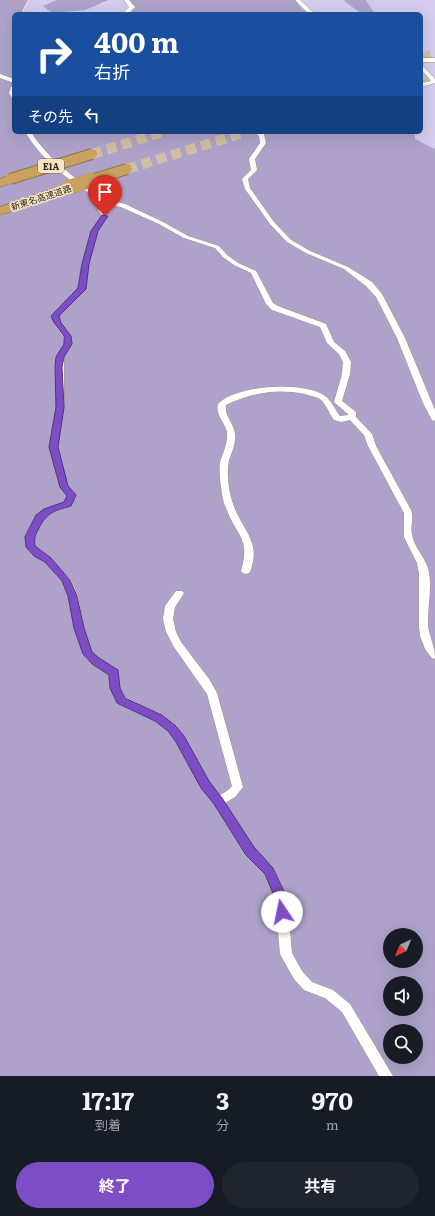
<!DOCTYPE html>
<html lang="ja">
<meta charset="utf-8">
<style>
body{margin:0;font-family:Literata,"Noto Sans JP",serif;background:#20242c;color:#f1f3f6;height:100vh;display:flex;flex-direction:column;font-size:15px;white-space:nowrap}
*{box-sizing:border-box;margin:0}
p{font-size:13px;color:#9ea1a6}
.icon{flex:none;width:22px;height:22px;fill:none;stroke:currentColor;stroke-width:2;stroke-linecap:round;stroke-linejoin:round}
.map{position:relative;height:1076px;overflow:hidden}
.side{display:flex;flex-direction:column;background:#171b24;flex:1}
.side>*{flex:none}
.hud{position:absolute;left:12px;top:12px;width:411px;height:122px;border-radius:6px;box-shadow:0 4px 16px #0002;background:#1a4fa0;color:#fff;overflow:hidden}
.needle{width:26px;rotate:224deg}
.fabs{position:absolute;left:383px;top:928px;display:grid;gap:8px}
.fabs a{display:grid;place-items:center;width:40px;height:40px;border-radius:50%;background:#171b24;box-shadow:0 4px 16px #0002;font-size:20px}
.pin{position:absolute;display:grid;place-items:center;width:34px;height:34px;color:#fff;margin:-41px -17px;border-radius:50% 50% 50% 0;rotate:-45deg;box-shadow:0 0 4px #0007}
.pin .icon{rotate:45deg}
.me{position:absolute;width:44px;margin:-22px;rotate:349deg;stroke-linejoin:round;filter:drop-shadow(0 0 3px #0008)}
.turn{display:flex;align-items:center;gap:14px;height:84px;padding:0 16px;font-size:18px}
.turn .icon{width:52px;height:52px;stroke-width:2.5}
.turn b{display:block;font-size:28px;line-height:34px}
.then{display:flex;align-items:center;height:38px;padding:0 16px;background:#0003;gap:8px;font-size:15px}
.eta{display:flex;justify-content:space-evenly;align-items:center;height:68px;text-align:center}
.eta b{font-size:24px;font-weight:700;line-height:28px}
.button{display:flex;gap:8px;margin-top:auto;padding:8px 16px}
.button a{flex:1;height:46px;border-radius:24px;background:#7d4dc5;color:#fff;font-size:16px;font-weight:700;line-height:46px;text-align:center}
.button a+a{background:#20242c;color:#f1f3f6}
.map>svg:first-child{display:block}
.green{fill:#d5cbec}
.forest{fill:#aea2ca;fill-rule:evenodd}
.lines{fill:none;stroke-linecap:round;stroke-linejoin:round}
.motorway-tunnel{stroke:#d0bfa2;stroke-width:10;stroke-dasharray:10 5.5;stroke-linecap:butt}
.minor-casing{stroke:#a69375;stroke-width:1}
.motorway-casing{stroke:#927646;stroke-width:1}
.minor{fill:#fff;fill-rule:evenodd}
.motorway{fill:#c9a25f;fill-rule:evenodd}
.motorway-bridge-far1-casing{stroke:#927646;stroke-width:12;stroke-linecap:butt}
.motorway-bridge-casing{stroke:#927646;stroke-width:14;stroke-linecap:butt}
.motorway-bridge-far1{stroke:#c9a25f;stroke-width:10}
.motorway-bridge{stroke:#c9a25f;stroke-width:14}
.route{fill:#7d4dc5;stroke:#513280}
.labels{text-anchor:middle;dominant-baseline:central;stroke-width:3;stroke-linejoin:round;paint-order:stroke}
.shield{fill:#f9e5c4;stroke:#6a5f4c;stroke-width:1}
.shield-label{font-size:9px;font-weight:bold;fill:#2c2518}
.far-street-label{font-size:9px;fill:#2c2518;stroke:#f9e5c4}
</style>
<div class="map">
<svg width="435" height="1076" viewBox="0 0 435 1076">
<rect width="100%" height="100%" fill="#f9e5c4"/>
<!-- green -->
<path class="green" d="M 29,0 L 56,0 L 44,6 L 103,4 L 109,0 L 126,0 L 130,7 L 124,14 L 29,14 L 23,12 Z
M 300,0 L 435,0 L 435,173 L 410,132 L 421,132 L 421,14 L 305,14 L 301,10 Z"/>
<!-- forest -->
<path class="forest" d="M 0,0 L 28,0 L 22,11 L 28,14 L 14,14 L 14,132 L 415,132 L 415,139 L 435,149 L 435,1076 L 0,1076 ZM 390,935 L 416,935 L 416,961 L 390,961 ZM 390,983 L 416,983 L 416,1009 L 390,1009 ZM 390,1031 L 416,1031 L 416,1057 L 390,1057 Z
M 56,0 L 109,0 L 85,10 L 52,13 L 43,6 Z
M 128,0 L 296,0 L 301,8 L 309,14 L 130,14 L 134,7 Z
M 345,0 L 366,0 L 375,14 L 362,14 L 344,1 Z"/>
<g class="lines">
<!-- motorway-tunnel -->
<path class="motorway-tunnel" d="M 421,58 L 435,54
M 421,81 L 435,77
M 92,154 L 163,132
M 127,169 L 246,132"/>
<!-- minor casing -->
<g class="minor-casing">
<path id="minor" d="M 124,0 L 129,0 L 135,7 L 128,14 L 122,14 L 129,7 Z
M 295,0 L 300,0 L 315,14 L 309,14 Z
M 421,58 L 435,58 L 435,62 L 421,62 Z
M 421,64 L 435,79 L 435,83 L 421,87 L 421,83 L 431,81 L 421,69 Z
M 0,74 L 14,79 L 14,83 L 0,78 Z
M 14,85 L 14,99 L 12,98 L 9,93 L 11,87 Z
M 25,132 L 31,132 C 49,160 74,178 101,196 L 104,199 L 125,204 L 163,222 L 188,236 L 219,246 L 227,255 L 238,263 L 256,271 L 273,303 L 278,306 L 326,324 L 334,342 L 345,351 L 351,362 L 350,374 L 342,401 L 356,412 L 356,417 L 372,434 L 376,446 L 411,510 C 414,519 410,526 412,535 C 414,547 424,556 428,568 C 433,587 427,607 428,626 C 430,639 435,646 435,659 L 432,658 L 425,649 L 420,636 L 419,626 L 419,573 L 417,563 L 404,537 L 404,513 L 368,446 L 364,435 L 350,420 L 341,422 L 334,420 C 329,413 326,404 320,399 C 315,396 310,396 305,394 C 277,388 251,393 226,405 C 224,416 234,423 235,434 C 236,443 232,452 229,460 C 226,475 229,495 235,509 C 243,529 259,542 252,565 C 251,570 251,573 246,574 L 243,573 L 241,571 C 251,537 236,536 226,508 C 223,502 222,494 221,487 C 220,479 219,470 220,462 C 223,453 228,443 227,432 C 225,422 215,415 218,404 C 236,385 304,381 325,396 C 332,401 335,410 340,416 L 349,415 L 334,402 L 342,374 L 343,362 L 339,354 L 327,343 L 320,327 L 272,310 L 266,304 L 251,273 L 234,265 L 223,257 L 215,248 L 184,238 L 159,224 L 121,207 L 105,204 L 104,210 L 108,216 L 97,231 L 88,264 L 86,289 L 59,316 L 61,323 L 71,336 L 72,344 L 64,357 L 64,407 L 57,447 L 68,486 L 76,495 L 71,506 C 46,515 46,514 33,537 L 35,546 L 51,558 L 71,580 L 78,596 L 84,628 L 92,652 L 99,658 L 118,670 L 120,688 L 125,697 L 163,715 L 176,725 L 184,736 L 209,782 L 220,795 L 227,791 L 232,786 L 207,694 L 174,647 L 166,632 L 163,619 L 165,606 L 176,591 L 182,591 L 184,593 L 175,607 L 173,619 L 176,632 L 181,642 L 209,679 L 217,693 L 243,787 L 235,797 L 225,803 L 254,847 L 275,871 L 287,898 L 292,953 L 302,971 L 312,982 L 333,990 L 350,1004 L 393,1076 L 379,1076 L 342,1012 L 325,998 L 304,990 L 294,979 L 280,954 L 275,898 L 265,874 L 246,855 L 214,804 L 201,788 L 176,742 L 168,731 L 155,721 L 117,703 L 110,688 L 109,675 L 91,664 L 85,657 L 74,628 L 68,596 L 62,582 L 45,562 L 34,555 L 28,549 L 25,537 C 38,512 37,511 65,502 L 67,496 L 60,487 L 49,447 L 56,407 L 56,357 L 64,344 L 63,336 L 53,323 L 51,316 L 78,288 L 82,264 L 91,231 L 102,216 L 98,210 L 99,201 L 97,198 C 68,180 43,161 25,132 Z
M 255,132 L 262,132 L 264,134 L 266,143 L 255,159 L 257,170 L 248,179 L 250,188 L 274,222 L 291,240 L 310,251 L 348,267 L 372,282 L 382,294 L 405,338 L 435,410 L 435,421 L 432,420 L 423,403 L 397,338 L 376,297 L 366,286 L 344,269 L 306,253 L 287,242 L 270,224 L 245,189 L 242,179 L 251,170 L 249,159 L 260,143 L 259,136 Z"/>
</g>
<!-- motorway casing -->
<g class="motorway-casing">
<path id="motorway" d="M 10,175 L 14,176 L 16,179 L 14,182 L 0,187 L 0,179 Z
M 67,184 L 71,185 L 73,188 L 71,191 L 0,215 L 0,207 Z"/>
</g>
<!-- minor -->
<use href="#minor" class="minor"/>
<!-- motorway -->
<use href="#motorway" class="motorway"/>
<!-- motorway-bridge-far1 casing -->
<g class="motorway-bridge-far1-casing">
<path id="motorway-bridge-far1" d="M 10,179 L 92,154
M 88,181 L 127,169"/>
</g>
<!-- motorway-bridge casing -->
<g class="motorway-bridge-casing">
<path id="motorway-bridge" d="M 67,188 L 91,180"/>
</g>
<!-- motorway-bridge-far1 -->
<use href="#motorway-bridge-far1" class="motorway-bridge-far1"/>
<!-- motorway-bridge -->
<use href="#motorway-bridge" class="motorway-bridge"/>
</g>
<!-- route -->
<path class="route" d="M 102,215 L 108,216 L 98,231 L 89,264 L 86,289 L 59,316 L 61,323 L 71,336 L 72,344 L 64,357 L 62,367 L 64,407 L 58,447 L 68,486 L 76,495 L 71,506 C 55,511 47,512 39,528 C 35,535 34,538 35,546 L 51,558 L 70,580 L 77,596 L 84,628 L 92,652 L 99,658 L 118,670 L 120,688 L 125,698 L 162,715 L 175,725 L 184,736 L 209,781 L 222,798 L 254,847 L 273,868 L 287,898 L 288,912 L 286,916 L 282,918 L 278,916 L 275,898 L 265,874 L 246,855 L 214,804 L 201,788 L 176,742 L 168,731 L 155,721 L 117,703 L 110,688 L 109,675 L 92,664 L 83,654 L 74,628 L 68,596 L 62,581 L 45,562 L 34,556 L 26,547 L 25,537 L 36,515 L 44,509 L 64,502 L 67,496 L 60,487 L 49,447 L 56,407 L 55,367 L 56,357 L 64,344 L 64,336 L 54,323 L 51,316 L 78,288 L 82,264 L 91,231 Z"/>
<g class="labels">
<!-- shield labels -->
<rect class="shield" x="38" y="159" width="26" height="14" rx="3"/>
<g class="shield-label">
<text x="51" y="166">E1A</text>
</g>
<!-- far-street labels -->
<g class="far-street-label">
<text transform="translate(41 197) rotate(-18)">新東名高速道路</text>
</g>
</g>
</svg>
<div class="fabs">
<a><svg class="needle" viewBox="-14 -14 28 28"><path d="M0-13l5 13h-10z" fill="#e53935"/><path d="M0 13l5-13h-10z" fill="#9ea1a6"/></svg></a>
<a><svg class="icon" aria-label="sound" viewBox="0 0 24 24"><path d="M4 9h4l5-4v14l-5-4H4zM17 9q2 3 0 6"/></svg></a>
<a><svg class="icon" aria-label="search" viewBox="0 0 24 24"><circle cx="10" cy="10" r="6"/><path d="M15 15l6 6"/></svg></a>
</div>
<div class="pin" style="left:105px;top:216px;background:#d93025"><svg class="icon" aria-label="arrive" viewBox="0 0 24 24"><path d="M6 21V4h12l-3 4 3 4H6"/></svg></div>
<svg class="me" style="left:282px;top:912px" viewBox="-20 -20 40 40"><circle r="19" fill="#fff"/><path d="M0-13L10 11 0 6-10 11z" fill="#7d4dc5"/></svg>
<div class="hud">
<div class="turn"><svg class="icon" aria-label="right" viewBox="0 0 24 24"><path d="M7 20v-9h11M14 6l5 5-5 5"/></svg><div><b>400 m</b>右折</div></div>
<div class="then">その先<svg class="icon" aria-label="left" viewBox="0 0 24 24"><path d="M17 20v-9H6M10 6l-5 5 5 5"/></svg></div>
</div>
</div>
<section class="side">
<div class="eta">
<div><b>17:17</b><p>到着</p></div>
<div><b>3</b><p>分</p></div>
<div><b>970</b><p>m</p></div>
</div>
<div class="button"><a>終了</a><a>共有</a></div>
</section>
